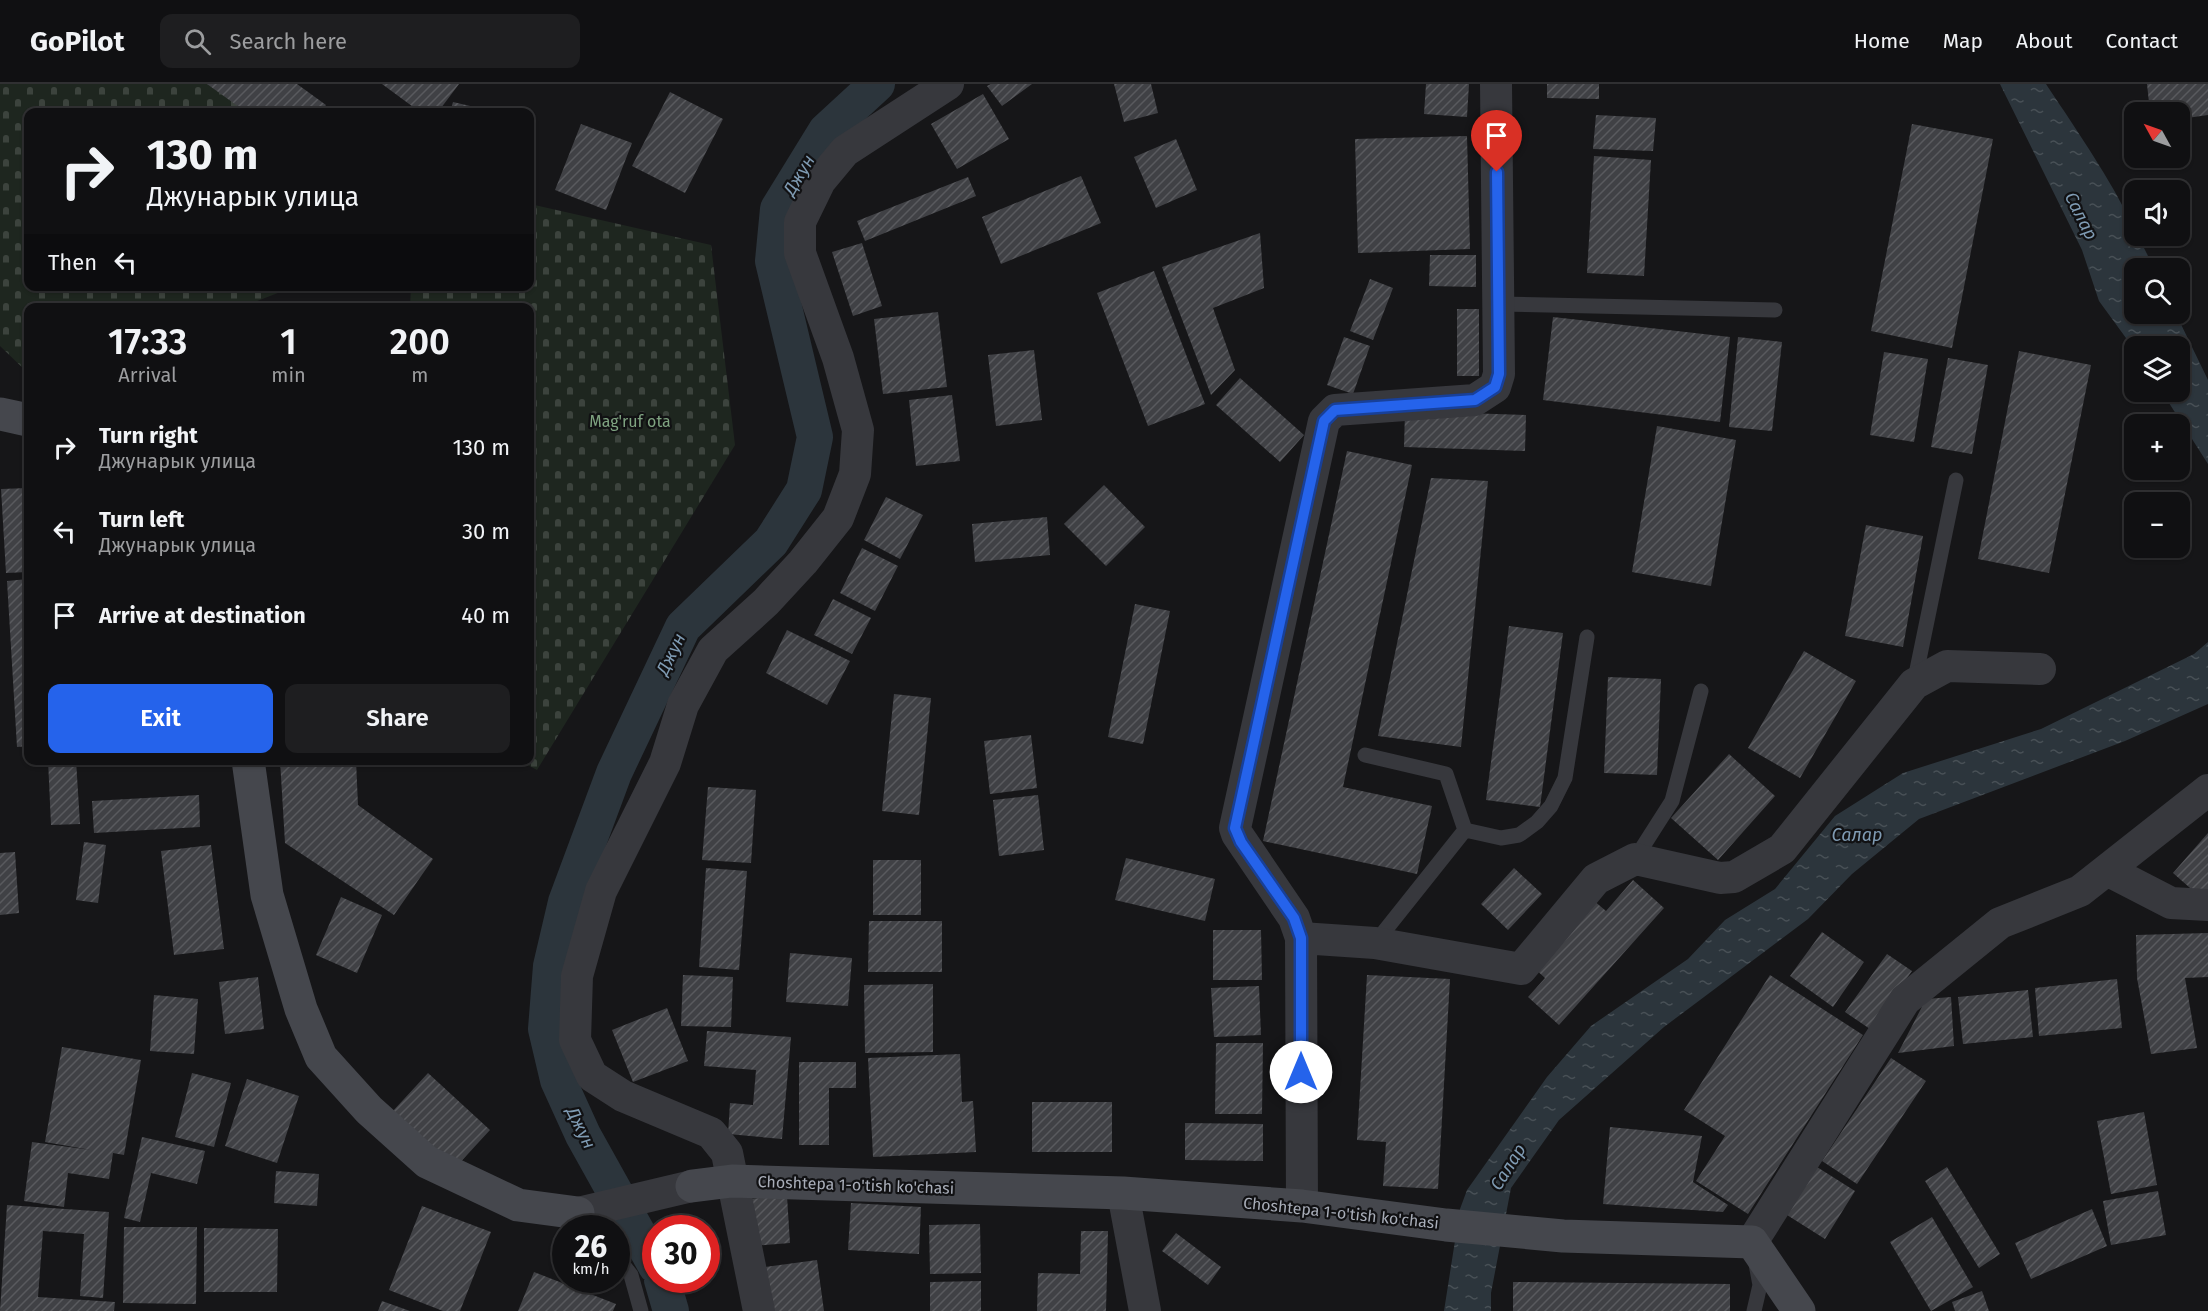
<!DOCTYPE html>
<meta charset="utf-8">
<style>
body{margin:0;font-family:"Fira Sans",sans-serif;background:#1e1e20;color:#f1f3f6;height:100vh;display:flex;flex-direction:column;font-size:22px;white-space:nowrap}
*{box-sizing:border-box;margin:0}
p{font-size:20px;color:#9c9d9f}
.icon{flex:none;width:33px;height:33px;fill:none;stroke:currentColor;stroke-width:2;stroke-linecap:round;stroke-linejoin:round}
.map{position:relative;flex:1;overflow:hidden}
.details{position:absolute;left:24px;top:219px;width:510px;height:462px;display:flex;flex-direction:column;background:#101012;border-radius:12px;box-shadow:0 2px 4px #0004,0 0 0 2px #303032}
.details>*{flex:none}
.hud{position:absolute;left:24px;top:24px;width:510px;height:183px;border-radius:12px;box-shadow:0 2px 4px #0004,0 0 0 2px #303032;background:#101012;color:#f1f3f6;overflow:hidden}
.needle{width:39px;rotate:310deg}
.buttons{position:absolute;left:2124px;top:18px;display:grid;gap:12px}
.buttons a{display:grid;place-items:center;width:66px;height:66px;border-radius:12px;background:#101012;box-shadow:0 2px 4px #0004,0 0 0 2px #303032;font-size:30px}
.speed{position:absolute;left:552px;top:1131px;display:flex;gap:12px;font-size:30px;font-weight:700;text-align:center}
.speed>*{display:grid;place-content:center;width:78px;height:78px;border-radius:50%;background:#101012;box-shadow:0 2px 4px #0004,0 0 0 2px #303032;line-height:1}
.speed small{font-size:15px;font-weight:400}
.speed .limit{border:9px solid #d22;background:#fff;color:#111}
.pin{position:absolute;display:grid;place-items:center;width:51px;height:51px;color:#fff;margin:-62px -26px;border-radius:50% 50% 50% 0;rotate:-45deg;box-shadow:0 0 6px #0007}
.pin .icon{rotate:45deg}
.me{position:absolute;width:66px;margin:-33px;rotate:0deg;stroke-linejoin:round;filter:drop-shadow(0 0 4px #0008)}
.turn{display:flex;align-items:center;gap:21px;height:126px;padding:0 24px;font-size:27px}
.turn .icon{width:78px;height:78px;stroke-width:2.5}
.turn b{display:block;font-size:42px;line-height:51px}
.then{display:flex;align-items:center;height:57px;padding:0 24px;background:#0003;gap:12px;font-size:22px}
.eta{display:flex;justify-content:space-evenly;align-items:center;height:102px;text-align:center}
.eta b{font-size:36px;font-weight:600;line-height:42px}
.action{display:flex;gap:12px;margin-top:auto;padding:12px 24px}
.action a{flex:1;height:69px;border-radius:12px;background:#2563eb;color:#fff;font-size:24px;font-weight:600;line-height:69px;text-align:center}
.action a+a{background:#1e1e20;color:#f1f3f6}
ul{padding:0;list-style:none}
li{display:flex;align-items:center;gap:18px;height:84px;padding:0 24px}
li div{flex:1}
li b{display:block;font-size:22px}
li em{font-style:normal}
header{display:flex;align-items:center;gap:36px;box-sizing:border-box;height:84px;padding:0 30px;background:#101012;border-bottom:2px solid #303032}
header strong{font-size:28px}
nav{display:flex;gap:33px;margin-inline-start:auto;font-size:21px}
.search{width:420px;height:54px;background:#1e1e20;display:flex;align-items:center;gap:15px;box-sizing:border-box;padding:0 21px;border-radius:12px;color:#9c9d9f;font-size:22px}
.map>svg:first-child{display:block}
.cemetery{fill:url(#cemetery-stones)}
.water{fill:url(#water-ripples)}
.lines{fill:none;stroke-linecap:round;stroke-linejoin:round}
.canal{stroke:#2c353c;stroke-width:36}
.building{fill:url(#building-hatch)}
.lane{stroke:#37383d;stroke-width:15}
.street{stroke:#37383d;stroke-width:32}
.secondary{stroke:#45474d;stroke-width:33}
.route-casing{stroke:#184099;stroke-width:15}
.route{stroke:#2563eb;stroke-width:10}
.labels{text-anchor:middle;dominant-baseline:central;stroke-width:4.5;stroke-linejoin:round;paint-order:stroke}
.park-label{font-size:16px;fill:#7fa381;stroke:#111113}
.street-label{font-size:16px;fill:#a8adb8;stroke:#111113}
.water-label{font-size:18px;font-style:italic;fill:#7f9bb3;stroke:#111113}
</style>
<header>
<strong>GoPilot</strong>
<div class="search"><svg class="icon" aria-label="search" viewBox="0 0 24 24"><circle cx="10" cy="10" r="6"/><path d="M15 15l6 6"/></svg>Search here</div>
<nav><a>Home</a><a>Map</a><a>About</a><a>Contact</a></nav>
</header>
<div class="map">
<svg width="2208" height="1227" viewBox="0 0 2208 1227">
<defs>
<pattern id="cemetery-stones" width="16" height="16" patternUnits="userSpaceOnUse" patternTransform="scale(1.5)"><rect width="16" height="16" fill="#1e261f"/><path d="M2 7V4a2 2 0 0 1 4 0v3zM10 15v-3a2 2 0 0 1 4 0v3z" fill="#3c433d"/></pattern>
<pattern id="water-ripples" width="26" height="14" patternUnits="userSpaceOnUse" patternTransform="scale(1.5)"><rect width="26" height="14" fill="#2c353c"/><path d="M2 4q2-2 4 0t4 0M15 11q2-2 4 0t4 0" fill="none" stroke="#485056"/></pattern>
<pattern id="building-hatch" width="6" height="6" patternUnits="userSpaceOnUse" patternTransform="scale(1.5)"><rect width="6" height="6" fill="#404145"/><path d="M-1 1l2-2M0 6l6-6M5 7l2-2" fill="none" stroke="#595a5e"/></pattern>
</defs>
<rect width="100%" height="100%" fill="#161618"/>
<!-- cemetery -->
<path class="cemetery" d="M 0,0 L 229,0 L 261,28 L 28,28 L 28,202 L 293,203 L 242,223 L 28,224 L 28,289 L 0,262 Z
M 530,120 L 711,161 L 735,361 L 537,686 L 520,677 L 530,676 L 530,224 L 410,223 L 411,203 L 530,202 Z"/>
<!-- water -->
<path class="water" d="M 2000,0 L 2046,0 C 2063,26 2134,128 2134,152 L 2138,152 L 2154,184 L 2134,184 L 2134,230 L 2176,230 L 2208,296 L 2208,380 L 2162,308 L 2180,308 L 2180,262 L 2134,262 L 2134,265 L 2099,217 L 2082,166 Z
M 2208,558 L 2208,620 L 2125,657 L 1919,735 L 1852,790 L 1808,835 L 1664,943 L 1559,1036 L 1511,1104 L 1491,1209 L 1491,1227 L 1444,1227 L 1460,1125 L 1467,1106 L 1547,993 L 1591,942 L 1688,875 L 1725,836 L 1775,805 L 1835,732 L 1903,689 L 2041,645 L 2194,570 Z"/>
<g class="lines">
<!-- canal -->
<path class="canal" d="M 656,1182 L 583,1051 L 558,996 L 546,945 L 551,882 L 566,818 L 614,689 L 683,543 L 771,458 L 804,406 L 815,353 L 773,177 L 778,125 L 826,47 L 877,0
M 662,1196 L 671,1227"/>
</g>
<!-- building -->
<path class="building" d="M 207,0 L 297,0 L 326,21 L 321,28 L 246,28 Z
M 382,0 L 459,0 L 438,28 L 420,28 Z
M 991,0 L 1032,0 L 1002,22 L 987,2 Z
M 1114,0 L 1151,0 L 1158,29 L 1124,38 Z
M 1426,0 L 1469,0 L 1467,33 L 1424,30 Z
M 1547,0 L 1599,0 L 1599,15 L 1547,14 Z
M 2147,0 L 2208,0 L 2208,31 L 2180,35 L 2180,28 L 2150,28 Z
M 670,8 L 723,35 L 685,109 L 632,82 Z
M 983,10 L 1009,55 L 957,85 L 931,40 Z
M 453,18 L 496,28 L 450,28 Z
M 1596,31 L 1656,34 L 1653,67 L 1593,65 Z
M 530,35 L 536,37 L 530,61 Z
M 581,40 L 632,59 L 606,126 L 555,106 Z
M 1912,40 L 1993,55 L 1952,264 L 1871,247 Z
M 1467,52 L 1470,165 L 1358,169 L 1355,55 Z
M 1176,55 L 1197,106 L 1156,124 L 1134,73 Z
M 1594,72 L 1651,76 L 1644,192 L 1587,189 Z
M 1081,92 L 1101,139 L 1001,180 L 982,133 Z
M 968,93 L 976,112 L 865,157 L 857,137 Z
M 1260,149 L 1264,204 L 1213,224 L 1235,286 L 1211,311 L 1162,183 Z
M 862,159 L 882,222 L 853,232 L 832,168 Z
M 1430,171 L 1476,171 L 1476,203 L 1429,202 Z
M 1154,187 L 1205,320 L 1148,342 L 1097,209 Z
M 1370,195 L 1393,204 L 1373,256 L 1350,247 Z
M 1457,225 L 1479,225 L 1479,292 L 1457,292 Z
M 938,228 L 947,303 L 883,310 L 874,235 Z
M 1553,233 L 1730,253 L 1720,338 L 1543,316 Z
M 1344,253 L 1370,262 L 1353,310 L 1327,301 Z
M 1738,253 L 1782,258 L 1772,347 L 1729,343 Z
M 1034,266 L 1042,336 L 996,342 L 988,271 Z
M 2019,267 L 2091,281 L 2049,489 L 1978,475 Z
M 1884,268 L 1928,275 L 1914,358 L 1870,351 Z
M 1948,274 L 1988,281 L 1972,370 L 1931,363 Z
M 1240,294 L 1304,351 L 1280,378 L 1216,321 Z
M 952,311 L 960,377 L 916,382 L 909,316 Z
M 1405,327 L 1526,331 L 1525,367 L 1404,363 Z
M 1657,342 L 1736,356 L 1711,502 L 1632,488 Z
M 1347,367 L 1412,381 L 1343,703 L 1432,722 L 1417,790 L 1263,757 Z
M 1431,394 L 1488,397 L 1461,663 L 1378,652 Z
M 1104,401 L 1145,443 L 1106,482 L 1064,440 Z
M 28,404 L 28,488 L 6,489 L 1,405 Z
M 886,413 L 923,431 L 900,475 L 864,456 Z
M 1047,433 L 1050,471 L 975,478 L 972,440 Z
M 1866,441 L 1923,452 L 1903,563 L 1845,552 Z
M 862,464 L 898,482 L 875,527 L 840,509 Z
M 28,495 L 28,662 L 17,663 L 7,497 Z
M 833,515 L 871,534 L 852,570 L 814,551 Z
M 1135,520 L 1170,527 L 1143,660 L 1108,653 Z
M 1509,542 L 1563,549 L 1540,723 L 1486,716 Z
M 787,546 L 850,577 L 827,621 L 766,589 Z
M 1804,567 L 1856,597 L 1800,694 L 1748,664 Z
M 1608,593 L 1661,595 L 1657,691 L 1604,689 Z
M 894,610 L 931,614 L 919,731 L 882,727 Z
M 1031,651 L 1037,704 L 990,710 L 984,657 Z
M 1729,670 L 1775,712 L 1718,776 L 1671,734 Z
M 48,676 L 76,676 L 80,740 L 51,741 Z
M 280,676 L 356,676 L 358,721 L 433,775 L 394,831 L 285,759 Z
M 708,703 L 756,706 L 751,779 L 702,776 Z
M 199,711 L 200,743 L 94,749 L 92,717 Z
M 1038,711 L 1044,766 L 999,772 L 993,716 Z
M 2208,749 L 2208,816 L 2206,818 L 2173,789 Z
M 84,758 L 106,761 L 98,819 L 76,816 Z
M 211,761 L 224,865 L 174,871 L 161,767 Z
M 15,768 L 19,829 L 0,831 L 0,769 Z
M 1126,774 L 1215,795 L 1205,837 L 1115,816 Z
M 873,776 L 921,776 L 921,831 L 873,831 Z
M 706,784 L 747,787 L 739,886 L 699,883 Z
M 1514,784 L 1542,810 L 1508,846 L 1481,820 Z
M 1633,796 L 1664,824 L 1559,941 L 1528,913 L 1545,894 L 1533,883 L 1593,816 L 1606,827 Z
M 341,813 L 382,831 L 357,889 L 316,871 Z
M 869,837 L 942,837 L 942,888 L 868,888 Z
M 1213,846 L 1261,846 L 1262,896 L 1213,896 Z
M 1822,848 L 1864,878 L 1833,923 L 1790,892 Z
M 2208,849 L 2208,893 L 2185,894 L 2197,964 L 2151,970 L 2137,894 L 2136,851 Z
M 790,869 L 852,874 L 848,922 L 786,918 Z
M 1887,870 L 1912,887 L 1870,945 L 1845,928 Z
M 683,891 L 733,893 L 731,943 L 681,942 Z
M 1367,891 L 1450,895 L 1438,1105 L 1383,1102 L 1386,1058 L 1357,1056 Z
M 1770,891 L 1863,951 L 1748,1130 L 1696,1097 L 1725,1052 L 1684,1026 Z
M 258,893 L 264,945 L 225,950 L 219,898 Z
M 2117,895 L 2122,944 L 2039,952 L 2035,904 Z
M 933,900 L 933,968 L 865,969 L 864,901 Z
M 1259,902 L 1261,951 L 1214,953 L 1211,904 Z
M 2028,906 L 2033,953 L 1963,960 L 1958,913 Z
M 154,911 L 198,915 L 194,970 L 150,967 Z
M 1951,913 L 1954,962 L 1898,969 L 1926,915 Z
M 667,924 L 688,977 L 633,998 L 612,946 Z
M 707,947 L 791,953 L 782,1055 L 728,1050 L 730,1019 L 753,1021 L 756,986 L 704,982 Z
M 1216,959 L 1263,959 L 1262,1030 L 1215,1030 Z
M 62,963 L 141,976 L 124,1071 L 113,1069 L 109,1095 L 68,1089 L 64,1123 L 24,1117 L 32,1058 L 91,1066 L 45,1058 Z
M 960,970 L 962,1018 L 973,1017 L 976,1068 L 873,1073 L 868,974 Z
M 1891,974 L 1926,997 L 1857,1100 L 1822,1077 Z
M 799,978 L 856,978 L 856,1004 L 829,1004 L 829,1061 L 799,1061 Z
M 192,989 L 231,999 L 214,1063 L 175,1053 Z
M 428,989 L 490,1046 L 454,1085 L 392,1028 Z
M 247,995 L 299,1012 L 277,1079 L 225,1062 Z
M 1032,1018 L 1112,1018 L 1112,1068 L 1032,1068 Z
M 2144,1028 L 2157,1101 L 2111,1110 L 2097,1037 Z
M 1185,1039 L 1263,1040 L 1263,1077 L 1185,1076 Z
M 1610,1043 L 1702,1052 L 1693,1098 L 1728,1121 L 1723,1128 L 1603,1120 Z
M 142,1053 L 205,1067 L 197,1100 L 151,1089 L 140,1138 L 124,1134 Z
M 1817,1083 L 1855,1107 L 1825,1155 L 1787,1131 Z
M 1947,1083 L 2000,1170 L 1979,1184 L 1925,1097 Z
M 276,1087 L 319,1090 L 317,1122 L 274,1119 Z
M 2158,1107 L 2166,1151 L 2111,1161 L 2103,1117 Z
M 787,1112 L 790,1159 L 751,1162 L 747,1115 Z
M 851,1119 L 921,1123 L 919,1170 L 848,1166 Z
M 7,1121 L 109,1128 L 103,1214 L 80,1212 L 84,1150 L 43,1147 L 38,1213 L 115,1218 L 114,1227 L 0,1227 Z
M 422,1122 L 491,1148 L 460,1227 L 443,1227 L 389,1206 Z
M 2092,1125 L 2107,1162 L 2031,1195 L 2015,1159 Z
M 1932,1133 L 1973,1203 L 1931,1227 L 1890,1158 Z
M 980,1140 L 981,1189 L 930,1190 L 929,1141 Z
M 124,1143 L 197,1143 L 196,1220 L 123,1219 Z
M 204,1144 L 278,1145 L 277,1208 L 204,1208 Z
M 1081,1147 L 1108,1147 L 1106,1227 L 1037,1227 L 1038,1189 L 1080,1190 Z
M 1176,1149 L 1221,1183 L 1208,1201 L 1162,1167 Z
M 817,1176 L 824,1227 L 771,1227 L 765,1183 Z
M 534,1188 L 616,1220 L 613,1227 L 518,1227 Z
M 981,1197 L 981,1227 L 930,1227 L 930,1198 Z
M 1513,1198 L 1730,1200 L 1730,1227 L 1513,1227 Z
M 1982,1207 L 1989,1227 L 1955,1227 L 1952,1218 Z
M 382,1217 L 410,1227 L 378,1227 Z"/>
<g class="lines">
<!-- lane -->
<path class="lane" d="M 1500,220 L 1775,226
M 1914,600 L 1956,396
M 1365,671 L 1446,690 L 1465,746
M 1635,775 L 1672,717 L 1701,607
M 1375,859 L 1465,746 L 1501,754 L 1519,751 L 1537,738 L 1551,722 L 1565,694 L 1587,553
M 616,1172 L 631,1191 L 641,1227
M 1754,1227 L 1760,1201 L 1756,1180"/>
<!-- street -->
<path class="street" d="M 2107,786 L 2171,819 L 2208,821
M 1301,854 L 1375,859 L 1521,885 L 1596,795 L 1635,775 L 1720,794 L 1734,793 L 1782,765 L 1914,600 L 1947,582 L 2040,585
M 1123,1109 L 1145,1227
M 1302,1122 L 1301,854 L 1294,834 L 1237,750 L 1235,744 L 1324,337 L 1335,326 L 1475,316 L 1495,303 L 1499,290 L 1496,0
M 578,1129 L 692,1102
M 1752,1158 L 1905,916 L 2000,839 L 2080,807 L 2208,706
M 759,1227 L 727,1069 L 711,1049 L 623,1012 L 592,992 L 575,956 L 577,892 L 601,807 L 665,679 L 683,621 L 713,566 L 766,518 L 803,478 L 838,434 L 855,390 L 858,346 L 838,274 L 800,169 L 800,138 L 820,97 L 845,67 L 948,0"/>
<!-- secondary -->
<path class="secondary" d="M 0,330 L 28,336
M 248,676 L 267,811 L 301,925 L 321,973 L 369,1026 L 427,1078 L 518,1121 L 578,1129
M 692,1102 L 732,1097 L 1123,1109 L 1302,1122 L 1446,1141 L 1563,1152 L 1752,1158 L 1799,1227"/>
</g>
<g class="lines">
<!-- route casing -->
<g class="route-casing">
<path id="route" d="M 1301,988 L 1301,854 L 1294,834 L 1241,758 L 1235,744 L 1324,337 L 1335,326 L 1475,316 L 1495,303 L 1499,290 L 1497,88"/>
</g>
<!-- route -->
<use href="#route" class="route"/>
</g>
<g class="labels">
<!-- park labels -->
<g class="park-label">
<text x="630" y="337">Mag'ruf ota</text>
</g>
<!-- street labels -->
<g class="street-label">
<text transform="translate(856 1101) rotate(2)">Choshtepa 1-o'tish ko'chasi</text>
<text transform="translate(1341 1129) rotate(6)">Choshtepa 1-o'tish ko'chasi</text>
</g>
<!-- water labels -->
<g class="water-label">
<text transform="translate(799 91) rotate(-59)">Джун</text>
<text transform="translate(2081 132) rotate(63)">Салар</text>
<text transform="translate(671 570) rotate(-64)">Джун</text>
<text x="1857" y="751">Салар</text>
<text transform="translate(581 1044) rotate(64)">Джун</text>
<text transform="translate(1508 1083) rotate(-58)">Салар</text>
</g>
</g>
</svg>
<div class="buttons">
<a><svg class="needle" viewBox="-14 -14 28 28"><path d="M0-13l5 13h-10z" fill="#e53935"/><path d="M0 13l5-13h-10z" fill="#9c9d9f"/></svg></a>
<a><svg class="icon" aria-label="sound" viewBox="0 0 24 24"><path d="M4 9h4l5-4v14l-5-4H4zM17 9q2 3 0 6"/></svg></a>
<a><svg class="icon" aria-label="search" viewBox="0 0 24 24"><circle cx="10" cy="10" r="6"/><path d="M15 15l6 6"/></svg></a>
<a><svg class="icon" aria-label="layers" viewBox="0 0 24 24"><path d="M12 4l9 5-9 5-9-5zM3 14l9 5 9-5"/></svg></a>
<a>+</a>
<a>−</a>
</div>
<div class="speed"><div>26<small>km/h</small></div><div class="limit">30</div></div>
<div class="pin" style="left:1497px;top:88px;background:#d93025"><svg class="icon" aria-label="arrive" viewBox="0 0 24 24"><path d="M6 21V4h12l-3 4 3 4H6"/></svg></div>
<svg class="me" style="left:1301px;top:988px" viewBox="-20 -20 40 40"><circle r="19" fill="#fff"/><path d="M0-13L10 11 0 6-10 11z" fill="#2563eb"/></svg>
<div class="hud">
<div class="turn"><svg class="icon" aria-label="right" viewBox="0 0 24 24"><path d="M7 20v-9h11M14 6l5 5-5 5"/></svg><div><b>130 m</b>Джунарык улица</div></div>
<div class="then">Then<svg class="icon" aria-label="left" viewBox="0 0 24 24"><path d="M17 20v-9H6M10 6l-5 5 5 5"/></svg></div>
</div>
<section class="details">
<div class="eta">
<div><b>17:33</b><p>Arrival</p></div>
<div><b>1</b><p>min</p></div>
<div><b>200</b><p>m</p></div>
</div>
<ul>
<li><svg class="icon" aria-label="right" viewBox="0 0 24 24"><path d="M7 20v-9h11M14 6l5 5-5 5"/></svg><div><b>Turn right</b><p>Джунарык улица</p></div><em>130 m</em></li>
<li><svg class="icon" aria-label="left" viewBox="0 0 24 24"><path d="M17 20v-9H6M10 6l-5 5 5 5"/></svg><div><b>Turn left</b><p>Джунарык улица</p></div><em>30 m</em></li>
<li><svg class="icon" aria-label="arrive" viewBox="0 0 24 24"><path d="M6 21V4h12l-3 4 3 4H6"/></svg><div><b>Arrive at destination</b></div><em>40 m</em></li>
</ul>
<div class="action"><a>Exit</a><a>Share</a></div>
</section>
</div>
